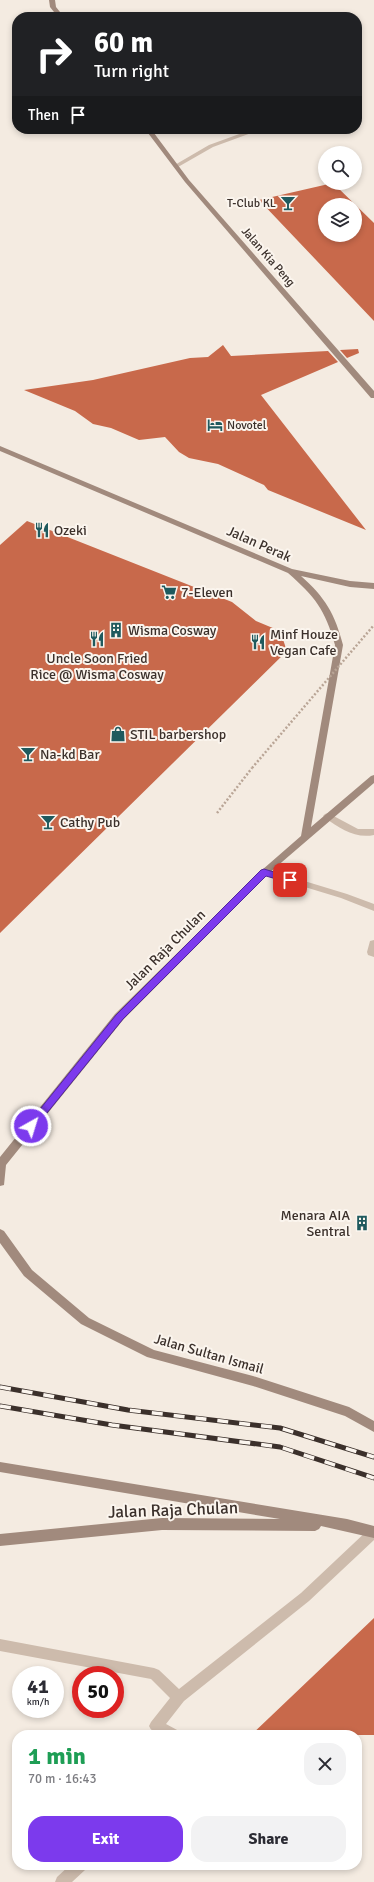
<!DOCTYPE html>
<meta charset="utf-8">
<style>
body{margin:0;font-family:Signika,sans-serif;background:#f2f2f3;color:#2b2b33;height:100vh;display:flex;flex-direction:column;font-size:15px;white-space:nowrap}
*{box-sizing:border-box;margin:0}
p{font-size:13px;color:#7c7c81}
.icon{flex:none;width:22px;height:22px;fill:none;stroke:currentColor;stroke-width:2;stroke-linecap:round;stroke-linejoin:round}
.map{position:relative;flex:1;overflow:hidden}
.side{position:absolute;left:12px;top:1730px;width:350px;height:140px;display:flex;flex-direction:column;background:#fff;border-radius:16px;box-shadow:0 2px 6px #0003}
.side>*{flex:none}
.banner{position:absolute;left:12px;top:12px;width:350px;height:122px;border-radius:16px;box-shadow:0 2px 6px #0003;background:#202124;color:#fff;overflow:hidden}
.tools{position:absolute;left:318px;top:146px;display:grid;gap:8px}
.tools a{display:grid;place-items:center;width:44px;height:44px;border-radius:50%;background:#fff;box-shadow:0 2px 6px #0003;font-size:20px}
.speed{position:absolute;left:12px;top:1666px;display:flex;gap:8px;font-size:20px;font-weight:700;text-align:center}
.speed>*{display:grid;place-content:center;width:52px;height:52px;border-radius:50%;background:#fff;box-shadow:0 2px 6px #0003;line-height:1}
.speed small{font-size:10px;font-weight:400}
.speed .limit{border:6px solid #d22;background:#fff;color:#111}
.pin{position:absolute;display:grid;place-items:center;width:34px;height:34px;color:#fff;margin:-17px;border-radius:8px;box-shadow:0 2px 6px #0006}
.me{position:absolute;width:44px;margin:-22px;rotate:39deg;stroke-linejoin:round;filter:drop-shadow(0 0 3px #0008)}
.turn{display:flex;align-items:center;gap:14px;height:84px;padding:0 16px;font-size:18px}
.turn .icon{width:52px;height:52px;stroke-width:2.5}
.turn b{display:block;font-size:28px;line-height:34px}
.then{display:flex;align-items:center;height:38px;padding:0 16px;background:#0003;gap:8px;font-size:15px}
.round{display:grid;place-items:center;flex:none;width:42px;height:42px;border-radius:16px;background:#f2f2f3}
.summary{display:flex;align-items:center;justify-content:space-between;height:68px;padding:0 16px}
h1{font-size:24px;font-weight:800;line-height:30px;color:#1e9e55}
.primary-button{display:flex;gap:8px;margin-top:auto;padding:8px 16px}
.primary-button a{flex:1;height:46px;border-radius:16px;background:#7c3aed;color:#fff;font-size:16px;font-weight:800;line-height:46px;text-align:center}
.primary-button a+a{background:#f2f2f3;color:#2b2b33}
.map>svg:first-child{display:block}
.building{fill:#c8694b;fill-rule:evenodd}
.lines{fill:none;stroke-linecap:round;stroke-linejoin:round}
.path{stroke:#b9a596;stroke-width:2.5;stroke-dasharray:2 2;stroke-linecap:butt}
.lane{fill:#cdbbac;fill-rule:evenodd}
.street{fill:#cdbbac;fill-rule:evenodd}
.secondary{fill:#a18a7d;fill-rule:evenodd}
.rail-casing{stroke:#3b302b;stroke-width:5}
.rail{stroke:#fbf5ee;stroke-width:3.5;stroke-dasharray:11;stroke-linecap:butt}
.path-bridge{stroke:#b9a596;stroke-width:2.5;stroke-dasharray:2 2;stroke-linecap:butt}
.route{fill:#7c3aed;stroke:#51269a}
.labels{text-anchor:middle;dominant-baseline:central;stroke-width:4;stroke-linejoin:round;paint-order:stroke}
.far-poi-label{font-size:12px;fill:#3b302b;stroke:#fbf5ee;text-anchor:end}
.far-street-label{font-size:12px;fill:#3b302b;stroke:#fbf5ee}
.poi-label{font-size:14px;fill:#3b302b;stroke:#fbf5ee;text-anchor:start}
.street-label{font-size:14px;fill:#3b302b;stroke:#fbf5ee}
.near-street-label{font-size:17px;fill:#3b302b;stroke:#fbf5ee}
</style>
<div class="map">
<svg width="374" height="1882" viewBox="0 0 374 1882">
<rect width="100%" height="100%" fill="#f4ebe1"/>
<!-- building -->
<path class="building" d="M 333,183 L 374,223 L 374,321 L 259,200 ZM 325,205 L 355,205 L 355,235 L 325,235 Z
M 223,345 L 231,356 L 328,351 L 338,362 L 261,395 L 366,530 L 268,490 L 264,485 L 218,464 L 189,458 L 179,452 L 165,437 L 139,440 L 111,428 L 93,424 L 75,411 L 24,390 L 93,380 L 190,358 L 208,357 Z
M 358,349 L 359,353 L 347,358 L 340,350 Z
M 27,521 L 232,602 L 256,621 L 280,631 L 287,651 L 0,933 L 0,545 Z
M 374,1618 L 374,1735 L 251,1735 Z"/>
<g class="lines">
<!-- path -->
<path class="path" d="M 217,813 L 252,768"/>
<!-- lane -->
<path class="lane" d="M 253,129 L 262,129 L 213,147 L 178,167 L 173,166 L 209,145 Z
M 328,813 L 358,829 L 374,829 L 374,835 C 355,839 340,828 325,818 L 323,816 L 325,814 Z
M 374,940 L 374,957 L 368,955 L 367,952 L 370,941 Z
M 374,1526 L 374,1540 L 309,1601 L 184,1701 L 166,1724 L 179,1731 L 181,1735 C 170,1735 154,1738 149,1726 L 151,1722 L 170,1698 L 151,1679 L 0,1651 L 0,1639 L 154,1668 L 159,1670 L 179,1689 L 301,1593 L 370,1528 Z
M 70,1865 L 87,1865 L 85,1870 L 72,1882 L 55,1882 L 57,1877 Z"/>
<!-- street -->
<path class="street" d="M 265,869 L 347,894 L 374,904 L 374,911 L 341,898 L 262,874 L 260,872 Z"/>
<!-- secondary -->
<path class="secondary" d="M 49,0 L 55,0 L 56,7 L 64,17 L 58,17 L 50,7 Z
M 145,129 L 151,129 L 189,180 L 374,391 L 374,398 L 371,398 L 185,182 Z
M 0,446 L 292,569 L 350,581 L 374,583 L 374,589 L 350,587 L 301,576 C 325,597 335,614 343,645 L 311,827 L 371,776 L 374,775 L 374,783 L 268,874 L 123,1020 L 6,1165 L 4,1185 L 0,1186 L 0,1157 L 115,1014 L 262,870 L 301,836 L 335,645 C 325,609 315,597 288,573 L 0,451 Z
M 0,1229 L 4,1231 L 32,1270 L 89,1318 L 154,1350 L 253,1376 L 349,1407 L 374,1421 L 374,1432 L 345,1416 L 253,1386 L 147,1357 L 81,1324 L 24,1276 L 0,1243 Z
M 0,1462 L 347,1519 L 374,1526 L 374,1538 L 321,1526 L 319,1529 L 315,1531 L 162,1530 L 0,1546 L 0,1534 L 162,1518 L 280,1519 L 0,1472 Z"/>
<!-- rail casing -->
<g class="rail-casing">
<path id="rail" d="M 0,1387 L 128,1410 L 280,1428 L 374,1457
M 0,1406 L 112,1425 L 280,1447 L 374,1478"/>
</g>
<!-- rail -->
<use href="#rail" class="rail"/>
<!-- path-bridge -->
<path class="path-bridge" d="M 252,768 L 374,625"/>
</g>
<!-- route -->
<path class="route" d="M 264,869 L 294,878 L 295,880 L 290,883 L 266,876 L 123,1019 L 34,1129 L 28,1129 L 26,1126 L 28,1124 L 116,1015 L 261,870 Z"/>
<!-- icons -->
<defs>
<g id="bar-bare" transform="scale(1.2)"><path d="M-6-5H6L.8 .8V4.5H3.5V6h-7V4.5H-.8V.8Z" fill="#1f5a5e" stroke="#fbf5ee" stroke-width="2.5" paint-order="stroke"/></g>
<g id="hotel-bare" transform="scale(1.2)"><path d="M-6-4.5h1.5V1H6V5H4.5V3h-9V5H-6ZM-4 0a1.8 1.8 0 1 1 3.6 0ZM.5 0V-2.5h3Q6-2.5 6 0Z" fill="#1f5a5e" stroke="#fbf5ee" stroke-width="2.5" paint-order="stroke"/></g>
<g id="restaurant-bare" transform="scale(1.2)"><path d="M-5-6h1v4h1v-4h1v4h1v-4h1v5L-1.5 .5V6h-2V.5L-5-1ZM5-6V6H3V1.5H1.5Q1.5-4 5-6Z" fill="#1f5a5e" stroke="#fbf5ee" stroke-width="2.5" paint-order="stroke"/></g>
<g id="supermarket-bare" transform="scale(1.2)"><path d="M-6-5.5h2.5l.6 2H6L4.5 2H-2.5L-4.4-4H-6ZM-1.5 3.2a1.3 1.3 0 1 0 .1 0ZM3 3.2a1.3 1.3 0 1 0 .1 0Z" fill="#1f5a5e" stroke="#fbf5ee" stroke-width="2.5" paint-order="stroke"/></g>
<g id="building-bare" transform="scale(1.2)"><path d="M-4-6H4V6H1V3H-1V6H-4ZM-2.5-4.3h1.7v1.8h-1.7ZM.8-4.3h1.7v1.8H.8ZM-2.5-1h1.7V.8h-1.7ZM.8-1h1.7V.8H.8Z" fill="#1f5a5e" stroke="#fbf5ee" stroke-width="2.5" paint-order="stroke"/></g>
<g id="shop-bare" transform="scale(1.2)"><path d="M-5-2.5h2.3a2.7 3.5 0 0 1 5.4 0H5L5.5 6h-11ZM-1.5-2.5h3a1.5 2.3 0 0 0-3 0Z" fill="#1f5a5e" stroke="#fbf5ee" stroke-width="2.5" paint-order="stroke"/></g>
</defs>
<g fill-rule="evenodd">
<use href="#bar-bare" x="288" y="203"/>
<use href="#hotel-bare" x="215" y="425"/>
<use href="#restaurant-bare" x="42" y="530"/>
<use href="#supermarket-bare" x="169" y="592"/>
<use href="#building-bare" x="116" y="630"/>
<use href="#restaurant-bare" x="97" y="639"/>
<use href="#restaurant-bare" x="258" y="642"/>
<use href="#shop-bare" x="118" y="734"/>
<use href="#bar-bare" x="28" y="754"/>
<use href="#bar-bare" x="48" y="822"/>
<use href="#building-bare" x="362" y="1223"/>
</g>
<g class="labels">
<!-- far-poi labels -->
<g class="far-poi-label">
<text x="276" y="203">T-Club KL</text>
<text x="227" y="425" text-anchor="start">Novotel</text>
</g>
<!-- far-street labels -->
<g class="far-street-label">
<text transform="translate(268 257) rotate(49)">Jalan Kia Peng</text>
</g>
<!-- poi labels -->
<g class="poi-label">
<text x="54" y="530">Ozeki</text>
<text x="181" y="592">7-Eleven</text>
<text x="128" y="630">Wisma Cosway</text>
<text x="270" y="634">Minf Houze<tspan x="270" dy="16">Vegan Cafe</tspan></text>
<text x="97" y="658" text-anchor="middle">Uncle Soon Fried<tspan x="97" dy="16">Rice @ Wisma Cosway</tspan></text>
<text x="130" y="734">STIL barbershop</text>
<text x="40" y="754">Na-kd Bar</text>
<text x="60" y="822">Cathy Pub</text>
<text x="350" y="1215" text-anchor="end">Menara AIA<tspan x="350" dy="16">Sentral</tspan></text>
</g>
<!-- street labels -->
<g class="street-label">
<text transform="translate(259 544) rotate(24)">Jalan Perak</text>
<text transform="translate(165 950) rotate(-45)">Jalan Raja Chulan</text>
<text transform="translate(209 1354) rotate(16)">Jalan Sultan Ismail</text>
</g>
<!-- near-street labels -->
<g class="near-street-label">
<text transform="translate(173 1510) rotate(-2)">Jalan Raja Chulan</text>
</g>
</g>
</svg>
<div class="tools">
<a><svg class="icon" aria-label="search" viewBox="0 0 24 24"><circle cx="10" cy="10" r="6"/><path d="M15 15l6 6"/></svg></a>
<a><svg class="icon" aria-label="layers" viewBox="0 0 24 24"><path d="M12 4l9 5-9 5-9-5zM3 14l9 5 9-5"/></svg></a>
</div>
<div class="speed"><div>41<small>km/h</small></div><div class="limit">50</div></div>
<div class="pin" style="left:290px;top:880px;background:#d93025"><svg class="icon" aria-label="arrive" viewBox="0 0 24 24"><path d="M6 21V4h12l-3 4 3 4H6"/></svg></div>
<svg class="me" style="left:31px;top:1126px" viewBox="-20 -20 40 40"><circle r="17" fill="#7c3aed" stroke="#fff" stroke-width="3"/><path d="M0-11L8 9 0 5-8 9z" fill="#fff"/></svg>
<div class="banner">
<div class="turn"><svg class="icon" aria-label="right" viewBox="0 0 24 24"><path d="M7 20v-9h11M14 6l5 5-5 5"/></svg><div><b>60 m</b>Turn right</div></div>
<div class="then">Then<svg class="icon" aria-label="arrive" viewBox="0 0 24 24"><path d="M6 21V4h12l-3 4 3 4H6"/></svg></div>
</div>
<section class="side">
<div class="summary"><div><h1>1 min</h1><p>70 m · 16:43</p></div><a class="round"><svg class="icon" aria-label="close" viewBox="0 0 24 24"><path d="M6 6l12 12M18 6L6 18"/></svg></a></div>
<div class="primary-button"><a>Exit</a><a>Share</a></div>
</section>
</div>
